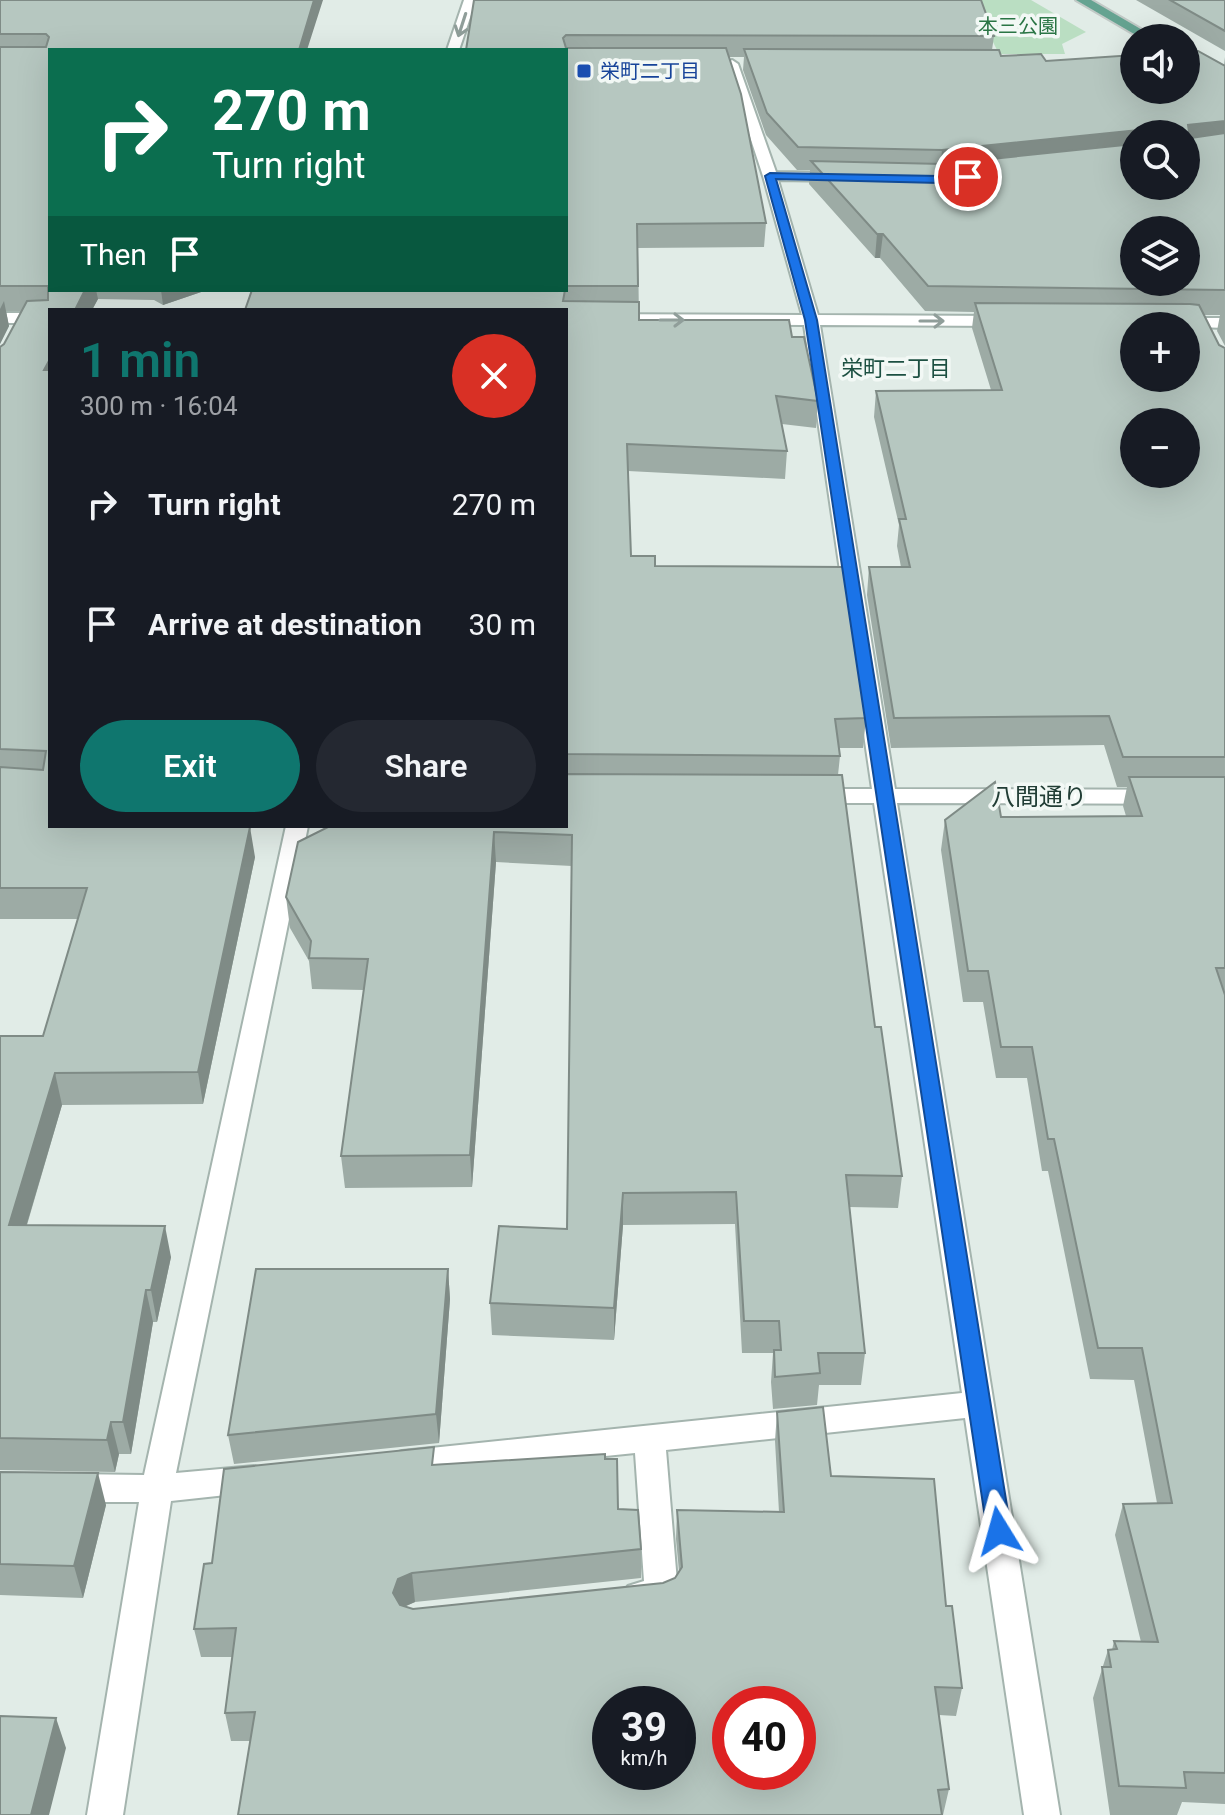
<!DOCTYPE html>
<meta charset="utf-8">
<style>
body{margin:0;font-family:Roboto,"Noto Sans JP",sans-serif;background:#242831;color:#f1f3f6;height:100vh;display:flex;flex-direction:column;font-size:30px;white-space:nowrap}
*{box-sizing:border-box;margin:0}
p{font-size:26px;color:#9ea1a6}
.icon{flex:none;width:44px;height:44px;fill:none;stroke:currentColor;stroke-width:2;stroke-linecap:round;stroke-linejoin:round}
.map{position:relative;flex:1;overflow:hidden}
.panel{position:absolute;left:48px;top:308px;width:520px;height:520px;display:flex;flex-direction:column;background:#171b24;border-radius:0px;box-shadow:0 8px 32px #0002}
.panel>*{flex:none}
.banner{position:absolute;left:48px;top:48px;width:520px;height:244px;border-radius:0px;box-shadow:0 8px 32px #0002;background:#0b6e4f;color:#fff;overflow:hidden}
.controls{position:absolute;left:1120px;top:24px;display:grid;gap:16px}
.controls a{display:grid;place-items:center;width:80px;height:80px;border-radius:50%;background:#171b24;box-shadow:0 8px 32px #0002;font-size:40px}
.speed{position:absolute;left:592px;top:1686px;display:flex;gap:16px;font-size:40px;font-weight:700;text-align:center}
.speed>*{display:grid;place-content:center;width:104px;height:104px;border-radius:50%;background:#171b24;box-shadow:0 8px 32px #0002;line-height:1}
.speed small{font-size:20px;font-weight:400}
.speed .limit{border:12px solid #d22;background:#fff;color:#111}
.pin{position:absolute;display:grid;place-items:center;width:68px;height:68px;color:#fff;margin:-34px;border:4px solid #fff;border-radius:50%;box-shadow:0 2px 8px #0007}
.me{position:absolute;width:88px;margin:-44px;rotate:352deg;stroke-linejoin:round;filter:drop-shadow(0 0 6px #0008)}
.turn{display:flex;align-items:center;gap:28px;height:168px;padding:0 32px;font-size:36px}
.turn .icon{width:104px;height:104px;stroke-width:2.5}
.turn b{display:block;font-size:56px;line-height:68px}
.then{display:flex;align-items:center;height:76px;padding:0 32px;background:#0003;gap:16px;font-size:30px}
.round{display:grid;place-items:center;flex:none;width:84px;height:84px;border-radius:42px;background:#242831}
.overview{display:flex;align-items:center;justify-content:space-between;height:136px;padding:0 32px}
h1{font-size:48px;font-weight:600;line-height:60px;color:#0f766e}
.action{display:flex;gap:16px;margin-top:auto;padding:16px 32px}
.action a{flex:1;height:92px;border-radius:48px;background:#0f766e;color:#fff;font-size:32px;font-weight:600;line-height:92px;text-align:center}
.action a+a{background:#242831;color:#f1f3f6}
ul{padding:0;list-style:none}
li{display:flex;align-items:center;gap:24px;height:120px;padding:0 32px}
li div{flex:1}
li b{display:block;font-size:30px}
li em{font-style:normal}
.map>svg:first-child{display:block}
.green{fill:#badec2}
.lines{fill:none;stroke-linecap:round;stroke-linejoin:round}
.minor-casing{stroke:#a4b4ae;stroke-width:4}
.major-casing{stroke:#c1c9c6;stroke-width:4}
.minor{fill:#fff;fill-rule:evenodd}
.major{fill:#65a391;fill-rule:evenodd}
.wall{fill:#9daba5}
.shaded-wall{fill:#7f8b86}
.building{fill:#b6c7c0;stroke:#7f8b86;stroke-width:2;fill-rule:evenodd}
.oneway{stroke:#909e9a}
.route{fill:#1a73e8;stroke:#114b97;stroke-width:2}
.transit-dot{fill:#1a4fb4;stroke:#f2f8f5;stroke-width:3}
.labels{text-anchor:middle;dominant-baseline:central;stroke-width:7;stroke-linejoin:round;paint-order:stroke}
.far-park-label{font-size:20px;fill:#2a7545;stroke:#f2f8f5}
.far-transit-label{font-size:20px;fill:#164399;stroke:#f2f8f5;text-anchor:start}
.far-neighbourhood-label{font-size:22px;fill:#1d5042;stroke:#f2f8f5}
.street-label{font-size:24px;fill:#213d35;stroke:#f2f8f5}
</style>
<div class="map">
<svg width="1225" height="1815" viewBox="0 0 1225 1815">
<rect width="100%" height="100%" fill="#e1ece7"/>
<!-- green -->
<path class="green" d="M 891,0 L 1031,0 L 1086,32 L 1062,44 L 1065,54 L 999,54 L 986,28 Z"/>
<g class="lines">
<!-- minor casing -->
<g class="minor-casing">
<path id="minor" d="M 464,0 L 476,0 L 459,50 L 447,50 Z
M 732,60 L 738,64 L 776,172 L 840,173 L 847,177 L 840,181 L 778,180 L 818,315 L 1004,316 L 1012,321 L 1004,326 L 820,325 L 895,789 L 1225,790 L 1225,804 L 897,803 L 1060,1815 L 1024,1815 L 965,1418 L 666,1450 L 678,1594 L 673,1604 L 640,1611 L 628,1606 L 623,1596 L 628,1586 L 644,1581 L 635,1453 L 402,1477 L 391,1473 L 386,1464 L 391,1455 L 402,1451 L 962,1393 L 874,803 L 815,803 L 804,796 L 815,789 L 872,789 L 804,325 L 566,324 L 566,314 L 802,315 L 763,176 L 726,64 Z
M 0,313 L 50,313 L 50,323 L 0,323 Z
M 1176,318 L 1225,318 L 1225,328 L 1170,326 L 1170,320 Z
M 286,826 L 308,826 L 176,1473 L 254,1466 L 265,1469 L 270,1479 L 265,1489 L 254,1492 L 171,1501 L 123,1815 L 87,1815 L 139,1502 L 71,1502 L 60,1498 L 55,1488 L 60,1478 L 71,1474 L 144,1475 Z"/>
</g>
<!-- major casing -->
<g class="major-casing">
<path id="major" d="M 1076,0 L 1091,0 L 1156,38 L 1141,38 Z"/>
</g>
<!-- minor -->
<use href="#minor" class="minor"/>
<!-- major -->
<use href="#major" class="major"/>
</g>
<!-- wall -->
<path class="wall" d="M 0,0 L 323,0 L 50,290 L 207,290 L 163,305 L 154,300 L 98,299 L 92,310 L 50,310 L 50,826 L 255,857 L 203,1104 L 62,1105 L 27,1225 L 171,1257 L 157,1322 L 153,1322 L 131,1454 L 119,1454 L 115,1472 L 0,1470 L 0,1036 L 43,1036 L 78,919 L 0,919 L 0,347 L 4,344 L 22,311 L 6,311 L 9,326 L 0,344 Z
M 474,0 L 994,36 L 992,50 L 1001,56 L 1046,61 L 1224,65 L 1225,57 L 1225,346 L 1217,331 L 1220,315 L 1204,315 L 1219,345 L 1225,348 L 1225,1804 L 1182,1802 L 1177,1815 L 1110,1815 L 1093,1698 L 1108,1650 L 1112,1650 L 1114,1641 L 1141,1642 L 1115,1535 L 1123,1504 L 1157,1503 L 1134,1380 L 1090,1379 L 1048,1171 L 1042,1171 L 1027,1078 L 996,1078 L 983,1002 L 963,1002 L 941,850 L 945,820 L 1001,817 L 1126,816 L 1123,806 L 1127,787 L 1117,787 L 1104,745 L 891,748 L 867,595 L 869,567 L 901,567 L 897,546 L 899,525 L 874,417 L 876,391 L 991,390 L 972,328 L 974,312 L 925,311 L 880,258 L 875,258 L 809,184 L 810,170 L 797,170 L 766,135 L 743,70 L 744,57 L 728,57 L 766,223 L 764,247 L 638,248 L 639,320 L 792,337 L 818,401 L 816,428 L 782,424 L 787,451 L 785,479 L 628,471 L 631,556 L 655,566 L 866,718 L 863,748 L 839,748 L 840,756 L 838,775 L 875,1027 L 902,1176 L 898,1208 L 849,1207 L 865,1353 L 861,1385 L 819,1385 L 817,1405 L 773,1409 L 771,1382 L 773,1353 L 742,1353 L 735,1224 L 623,1225 L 614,1340 L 492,1335 L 490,1303 L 567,1229 L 572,866 L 496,862 L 472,1187 L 345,1188 L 341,1156 L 364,990 L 312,989 L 309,961 L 290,928 L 286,897 L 330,826 L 566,826 L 566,310 L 252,290 L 566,290 L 566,50 Z
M 1136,0 L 1225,0 L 1225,51 Z
M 448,1269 L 450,1299 L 439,1443 L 234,1464 L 228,1435 Z
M 777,1412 L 831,1476 L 946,1606 L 962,1688 L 956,1716 L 939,1715 L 949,1789 L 943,1815 L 238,1815 L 250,1741 L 231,1741 L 225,1713 L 232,1657 L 201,1657 L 194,1629 L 212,1563 L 435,1464 L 605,1459 L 618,1509 L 641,1549 L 641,1578 L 415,1602 L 404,1607 L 413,1609 L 663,1583 L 675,1578 L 679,1571 L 676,1539 L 677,1510 L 779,1512 L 775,1441 Z
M 0,1472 L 106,1505 L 83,1598 L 0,1595 Z"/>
<!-- shaded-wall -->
<path class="shaded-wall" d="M 314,0 L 323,0 L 307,50 L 299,50 Z
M 1225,121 L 1225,143 L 1186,148 L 1188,125 Z
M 1140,130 L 1139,134 L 1134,134 L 1134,153 L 940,173 L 942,150 Z
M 877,234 L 883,234 L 880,258 L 875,258 Z
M 85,290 L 96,290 L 98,299 L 92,310 L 75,310 Z
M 161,290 L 207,290 L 163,305 Z
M 4,301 L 9,326 L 0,344 L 0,309 Z
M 50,359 L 50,395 L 44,370 Z
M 250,827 L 255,857 L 203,1104 L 198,1072 Z
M 494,832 L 496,862 L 472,1187 L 470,1155 Z
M 55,1073 L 62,1105 L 17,1257 L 9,1225 Z
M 623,1193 L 623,1225 L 614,1340 L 614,1308 Z
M 165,1226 L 171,1257 L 157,1322 L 151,1290 Z
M 448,1269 L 450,1299 L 439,1443 L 436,1414 Z
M 146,1290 L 153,1322 L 131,1454 L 123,1422 Z
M 111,1422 L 119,1454 L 115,1472 L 107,1440 Z
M 98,1473 L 106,1505 L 83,1598 L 74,1566 Z
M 412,1573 L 415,1602 L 401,1608 L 393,1593 L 398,1579 Z
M 56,1718 L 66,1748 L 49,1815 L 31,1815 Z"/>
<!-- building -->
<path class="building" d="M 0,0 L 314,0 L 299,50 L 50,50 L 50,290 L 85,290 L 75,310 L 50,310 L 50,359 L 44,370 L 50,370 L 50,826 L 250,827 L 198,1072 L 55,1073 L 9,1225 L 165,1226 L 151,1290 L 146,1290 L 123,1422 L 111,1422 L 107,1440 L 0,1438 L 0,1036 L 43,1036 L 87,888 L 0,888 L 0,767 L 43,770 L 46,751 L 0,749 L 0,347 L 4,344 L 27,301 L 48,300 L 48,286 L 0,286 L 0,47 L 46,47 L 49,37 L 46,34 L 0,34 Z
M 474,0 L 981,0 L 994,36 L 566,35 L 563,38 L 566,48 L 726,48 L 741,94 L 766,223 L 637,224 L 638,286 L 566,286 L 566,50 L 466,50 Z
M 1170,0 L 1225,0 L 1225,31 Z
M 744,49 L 999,50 L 1001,56 L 1041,54 L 1046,61 L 1134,55 L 1134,90 L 1186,90 L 1186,52 L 1198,51 L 1225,66 L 1225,121 L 1188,125 L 1190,138 L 1225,133 L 1225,290 L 928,286 L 883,234 L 877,234 L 811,161 L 943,164 L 1134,144 L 1134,186 L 1186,186 L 1186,134 L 1139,134 L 1140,130 L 942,150 L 798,147 L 767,113 ZM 1134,230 L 1186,230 L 1186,282 L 1134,282 Z
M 252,290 L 565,290 L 563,301 L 639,302 L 639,320 L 789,320 L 792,337 L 804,337 L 818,401 L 776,396 L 787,451 L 627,444 L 631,556 L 655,556 L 655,566 L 843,567 L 866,718 L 835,719 L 840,756 L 566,754 L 566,310 L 245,310 Z
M 975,303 L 1190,304 L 1199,305 L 1219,345 L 1225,348 L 1225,757 L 1123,757 L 1109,716 L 894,718 L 869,567 L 910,567 L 899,519 L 906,519 L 876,391 L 1002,390 ZM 1134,326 L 1186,326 L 1186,378 L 1134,378 ZM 1134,422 L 1186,422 L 1186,474 L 1134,474 Z
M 566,774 L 842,775 L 875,1027 L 881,1027 L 902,1176 L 846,1175 L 865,1353 L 818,1353 L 820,1373 L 775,1377 L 774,1350 L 781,1350 L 779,1321 L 744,1321 L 736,1192 L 623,1193 L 614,1308 L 490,1303 L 499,1226 L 567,1229 L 572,835 L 494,832 L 470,1155 L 341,1156 L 368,959 L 309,958 L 311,941 L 286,897 L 298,842 L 330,826 L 566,826 Z
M 1129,777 L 1225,777 L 1225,968 L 1216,968 L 1225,995 L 1225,1773 L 1184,1772 L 1186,1788 L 1119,1786 L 1102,1667 L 1111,1667 L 1108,1650 L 1117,1649 L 1114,1641 L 1158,1642 L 1123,1504 L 1172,1503 L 1142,1348 L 1098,1348 L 1054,1139 L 1048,1139 L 1032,1047 L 1001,1047 L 988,971 L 968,971 L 945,820 L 995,782 L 1001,817 L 1142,816 Z
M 256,1269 L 448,1269 L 436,1414 L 228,1435 Z
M 823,1407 L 831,1476 L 934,1479 L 946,1606 L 952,1606 L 962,1688 L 935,1687 L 949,1789 L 938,1790 L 942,1815 L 238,1815 L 255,1712 L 225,1713 L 236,1628 L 194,1629 L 204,1564 L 212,1563 L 224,1469 L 434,1447 L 432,1465 L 605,1454 L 605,1459 L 617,1459 L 618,1509 L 638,1510 L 641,1549 L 412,1573 L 398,1579 L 393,1593 L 400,1605 L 413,1609 L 663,1583 L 675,1578 L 682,1567 L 677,1510 L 784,1512 L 777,1412 ZM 610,1704 L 678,1704 L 678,1772 L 610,1772 ZM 730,1704 L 798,1704 L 798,1772 L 730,1772 Z
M 0,1472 L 98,1473 L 74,1566 L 0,1564 Z
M 0,1716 L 56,1718 L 31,1815 L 0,1815 Z"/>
<!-- one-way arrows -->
<defs><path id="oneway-shaft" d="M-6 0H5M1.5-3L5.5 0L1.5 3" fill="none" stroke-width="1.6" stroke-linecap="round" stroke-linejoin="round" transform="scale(2)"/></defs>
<g class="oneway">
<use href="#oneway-shaft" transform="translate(462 25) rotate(108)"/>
<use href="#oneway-shaft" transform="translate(672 320)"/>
<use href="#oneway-shaft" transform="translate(932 321)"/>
</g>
<!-- route -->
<path class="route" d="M 770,173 L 940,176 L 968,173 L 973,177 L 940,183 L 776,179 L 817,320 L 1011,1531 L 1008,1538 L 999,1541 L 991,1538 L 987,1531 L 805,320 L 765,176 Z"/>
<!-- markers -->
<rect class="transit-dot" x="576" y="63" width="16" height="16" rx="4"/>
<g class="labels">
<!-- far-park labels -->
<g class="far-park-label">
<text x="1018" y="26">本三公園</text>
</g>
<!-- far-transit labels -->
<g class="far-transit-label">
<text x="600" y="71">栄町二丁目</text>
</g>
<!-- far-neighbourhood labels -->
<g class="far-neighbourhood-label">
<text x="896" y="368">栄町二丁目</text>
</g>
<!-- street labels -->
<g class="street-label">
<text x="1039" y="797">八間通り</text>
</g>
</g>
</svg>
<div class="controls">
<a><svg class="icon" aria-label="sound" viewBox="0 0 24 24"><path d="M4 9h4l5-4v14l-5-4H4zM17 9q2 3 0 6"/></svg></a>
<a><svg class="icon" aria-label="search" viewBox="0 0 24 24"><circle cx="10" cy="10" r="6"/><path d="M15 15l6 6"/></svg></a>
<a><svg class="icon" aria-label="layers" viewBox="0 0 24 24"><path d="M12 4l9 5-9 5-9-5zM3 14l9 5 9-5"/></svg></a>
<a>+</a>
<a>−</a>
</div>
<div class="speed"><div>39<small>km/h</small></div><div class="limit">40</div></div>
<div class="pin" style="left:968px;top:177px;background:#d93025"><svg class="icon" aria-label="arrive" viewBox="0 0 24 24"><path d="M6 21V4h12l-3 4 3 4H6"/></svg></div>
<svg class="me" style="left:999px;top:1531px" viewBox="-20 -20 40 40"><path d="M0-17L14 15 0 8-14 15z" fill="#1a73e8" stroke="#fff" stroke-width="4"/></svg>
<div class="banner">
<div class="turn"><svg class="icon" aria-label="right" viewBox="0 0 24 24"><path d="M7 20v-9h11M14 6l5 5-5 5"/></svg><div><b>270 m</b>Turn right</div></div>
<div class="then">Then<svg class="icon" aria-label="arrive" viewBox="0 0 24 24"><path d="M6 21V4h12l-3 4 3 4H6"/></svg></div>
</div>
<section class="panel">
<div class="overview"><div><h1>1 min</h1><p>300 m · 16:04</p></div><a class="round" style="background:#d93025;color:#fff"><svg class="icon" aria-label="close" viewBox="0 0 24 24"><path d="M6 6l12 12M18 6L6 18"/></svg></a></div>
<ul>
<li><svg class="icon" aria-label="right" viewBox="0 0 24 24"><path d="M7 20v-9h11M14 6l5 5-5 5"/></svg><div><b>Turn right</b></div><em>270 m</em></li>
<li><svg class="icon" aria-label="arrive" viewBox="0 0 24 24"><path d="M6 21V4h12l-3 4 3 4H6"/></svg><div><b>Arrive at destination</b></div><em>30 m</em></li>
</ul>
<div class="action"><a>Exit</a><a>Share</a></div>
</section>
</div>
